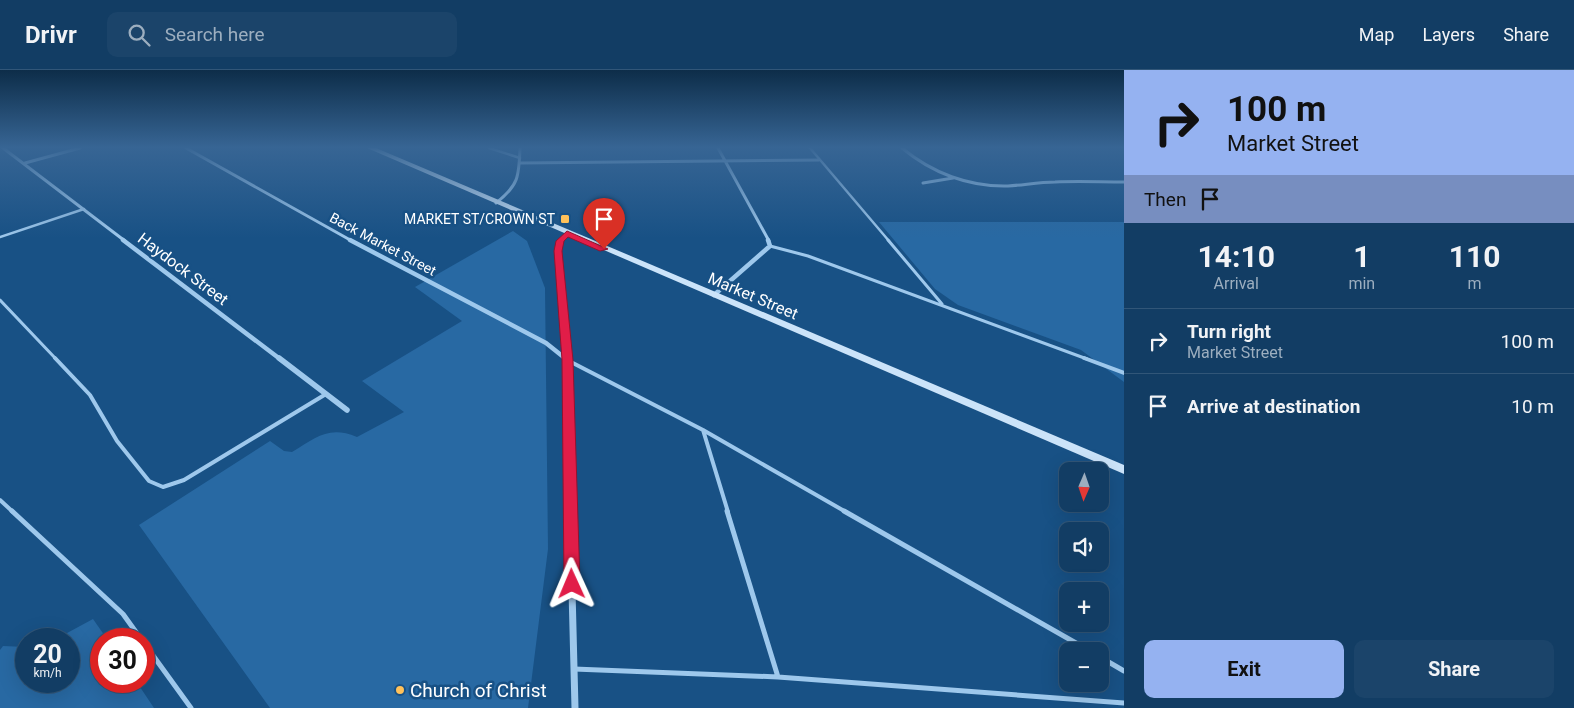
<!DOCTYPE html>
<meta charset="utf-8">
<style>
body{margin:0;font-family:Roboto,sans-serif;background:#1b446a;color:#f1f3f6;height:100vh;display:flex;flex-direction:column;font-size:19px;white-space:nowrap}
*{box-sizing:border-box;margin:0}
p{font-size:16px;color:#9caebf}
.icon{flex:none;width:28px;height:28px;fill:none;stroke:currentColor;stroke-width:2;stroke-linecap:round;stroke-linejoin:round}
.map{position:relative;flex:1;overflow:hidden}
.drawer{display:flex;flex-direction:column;background:#123d64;width:450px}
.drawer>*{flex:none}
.top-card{background:#95b2f1;color:#111;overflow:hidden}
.needle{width:32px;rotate:182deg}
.fabs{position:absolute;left:1059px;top:392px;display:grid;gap:10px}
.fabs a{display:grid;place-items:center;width:50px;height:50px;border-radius:10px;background:#123d64;box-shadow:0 5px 20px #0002,0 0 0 1px #315678;font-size:25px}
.speed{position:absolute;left:15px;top:558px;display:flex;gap:10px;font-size:25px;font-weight:700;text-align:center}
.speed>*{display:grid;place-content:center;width:65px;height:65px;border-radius:50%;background:#123d64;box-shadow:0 5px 20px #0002,0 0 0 1px #315678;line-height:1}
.speed small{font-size:12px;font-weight:400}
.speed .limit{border:8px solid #d22;background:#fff;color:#111}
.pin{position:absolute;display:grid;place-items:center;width:42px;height:42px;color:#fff;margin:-51px -21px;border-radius:50% 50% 50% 0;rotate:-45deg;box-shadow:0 0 5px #0007}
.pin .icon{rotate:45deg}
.me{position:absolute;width:55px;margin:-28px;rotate:359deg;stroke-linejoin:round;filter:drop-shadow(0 0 4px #0008)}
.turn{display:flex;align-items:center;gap:18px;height:105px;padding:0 20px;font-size:22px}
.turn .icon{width:65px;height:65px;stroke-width:2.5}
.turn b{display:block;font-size:35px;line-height:42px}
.then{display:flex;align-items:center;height:48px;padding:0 20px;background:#0003;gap:10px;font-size:19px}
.eta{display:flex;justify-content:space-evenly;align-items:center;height:85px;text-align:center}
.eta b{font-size:30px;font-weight:700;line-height:35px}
.primary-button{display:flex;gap:10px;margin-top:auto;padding:10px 20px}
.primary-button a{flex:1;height:58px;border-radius:10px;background:#95b2f1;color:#111;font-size:20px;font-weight:700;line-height:58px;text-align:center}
.primary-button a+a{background:#1b446a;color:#f1f3f6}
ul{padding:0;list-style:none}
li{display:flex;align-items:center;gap:15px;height:65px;padding:0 20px;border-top:1px solid #315678}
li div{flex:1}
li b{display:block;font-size:19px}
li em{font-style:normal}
header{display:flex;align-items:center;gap:30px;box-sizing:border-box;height:70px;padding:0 25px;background:#123d64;border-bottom:1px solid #315678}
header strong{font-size:24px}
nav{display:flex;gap:28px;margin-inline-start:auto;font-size:18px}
.search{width:350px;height:45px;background:#1b446a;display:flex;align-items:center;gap:12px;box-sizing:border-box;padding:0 18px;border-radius:10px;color:#9caebf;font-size:19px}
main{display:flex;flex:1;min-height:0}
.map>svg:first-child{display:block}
.green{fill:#2869a3}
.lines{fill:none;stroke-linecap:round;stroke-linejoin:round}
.lane-far3{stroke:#9ec8ec;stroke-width:2.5}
.lane-far2{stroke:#9ec8ec;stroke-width:3}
.lane-far1{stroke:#9ec8ec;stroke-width:4}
.lane{stroke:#9ec8ec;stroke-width:5}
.street-far3{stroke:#9ec8ec;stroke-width:3}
.street-far2{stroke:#9ec8ec;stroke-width:4.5}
.street-far1{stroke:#9ec8ec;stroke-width:5.5}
.street{stroke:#9ec8ec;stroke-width:7}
.secondary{fill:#cbe3f9;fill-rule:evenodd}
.route{fill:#e11d48;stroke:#92132f}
.poi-dot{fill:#ffc15a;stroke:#185185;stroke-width:2}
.labels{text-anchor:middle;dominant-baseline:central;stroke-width:5;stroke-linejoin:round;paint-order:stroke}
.far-poi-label{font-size:14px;fill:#fff;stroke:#185185;text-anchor:end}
.far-street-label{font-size:14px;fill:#fff;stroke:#185185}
.street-label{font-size:16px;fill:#fff;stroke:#185185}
.near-poi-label{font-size:19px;fill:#fff;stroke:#185185;text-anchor:start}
</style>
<header>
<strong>Drivr</strong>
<div class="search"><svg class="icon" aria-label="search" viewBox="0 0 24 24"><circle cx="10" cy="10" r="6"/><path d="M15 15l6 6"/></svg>Search here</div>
<nav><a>Map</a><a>Layers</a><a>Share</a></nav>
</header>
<main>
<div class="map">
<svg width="1124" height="638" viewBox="0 0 1124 638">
<rect width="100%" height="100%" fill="#185185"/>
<!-- green -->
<path class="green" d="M 879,152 L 1124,152 L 1124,312 L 1081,280 L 958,235 L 935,219 Z
M 513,161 L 527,171 L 545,218 L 548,479 L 528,638 L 270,638 L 139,455 L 270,371 L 284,381 L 292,382 C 316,368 328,355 357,367 L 404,342 L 362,311 L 462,251 L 415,217 Z
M 93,549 L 107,569 L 101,569 L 101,611 L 136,611 L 154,638 L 0,638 L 0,580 L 3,576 L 26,577 L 26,611 L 69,611 L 69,569 L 56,569 Z"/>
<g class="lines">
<!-- lane-far3 -->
<path class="lane-far3" d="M 489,78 L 520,88
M 810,78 L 889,171
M 0,167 L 84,139"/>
<!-- lane-far2 -->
<path class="lane-far2" d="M 888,170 L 942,234
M 770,176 L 808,186 L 1087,289
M 0,230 L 56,289"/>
<!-- lane-far1 -->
<path class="lane-far1" d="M 55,288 L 90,325 L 117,371 L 149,411 L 163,417 L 184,410 L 326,324
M 1084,288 L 1124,303
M 567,290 L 703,360 L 846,442
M 703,360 L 728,442
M 0,430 L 13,442"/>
<!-- lane -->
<path class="lane" d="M 12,441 L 123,544 L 141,569
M 727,441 L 778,607
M 844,441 L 1090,581
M 144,573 L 191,638
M 1100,587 L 1124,601
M 574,599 L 778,607 L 1124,633"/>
<!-- street-far3 -->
<path class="street-far3" d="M 3,78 L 125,171
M 186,78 L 352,171
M 718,78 L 769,171
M 902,78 C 932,103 969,117 1008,116 C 1024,115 1039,112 1055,112 C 1078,111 1101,112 1124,112
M 25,93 L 80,78
M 519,93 L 819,90
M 923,113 L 953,108
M 496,133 C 519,115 519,106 520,78
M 560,171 L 567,163"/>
<!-- street-far2 -->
<path class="street-far2" d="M 123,170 L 280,289
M 350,170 L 546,273 L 566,289
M 561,170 L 558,181 L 567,289
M 714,225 L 770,176 L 768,170"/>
<!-- street-far1 -->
<path class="street-far1" d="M 279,288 L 347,340
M 565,288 L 567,290
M 567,288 L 570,442"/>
<!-- street -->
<path class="street" d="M 570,441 L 575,638"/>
<!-- secondary -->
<path class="secondary" d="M 367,78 L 376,78 L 1124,395 L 1124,404 Z"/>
</g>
<!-- sky -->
<linearGradient id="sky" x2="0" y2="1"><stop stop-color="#0d2d49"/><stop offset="0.46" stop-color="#376594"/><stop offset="1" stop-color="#376594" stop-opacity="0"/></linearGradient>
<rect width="1124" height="168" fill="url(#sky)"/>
<!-- route -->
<path class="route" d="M 567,161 L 608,179 L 600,181 L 568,167 L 564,171 L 562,181 L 573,290 L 580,514 L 577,519 L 572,521 L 566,519 L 564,514 L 562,290 L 554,181 L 556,171 Z"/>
<!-- markers -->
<g class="poi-dot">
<rect x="560" y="144" width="10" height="10" rx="2.5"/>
<circle cx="400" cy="620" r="5"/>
</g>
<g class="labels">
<!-- far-poi labels -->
<g class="far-poi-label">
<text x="555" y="149">MARKET ST/CROWN ST</text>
</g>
<!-- far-street labels -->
<g class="far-street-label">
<text transform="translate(383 174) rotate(28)">Back Market Street</text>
</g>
<!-- street labels -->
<g class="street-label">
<text transform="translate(183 199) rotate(37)">Haydock Street</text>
<text transform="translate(753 226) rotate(23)">Market Street</text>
</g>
<!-- near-poi labels -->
<g class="near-poi-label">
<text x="410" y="620">Church of Christ</text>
</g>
</g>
</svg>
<div class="fabs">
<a><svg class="needle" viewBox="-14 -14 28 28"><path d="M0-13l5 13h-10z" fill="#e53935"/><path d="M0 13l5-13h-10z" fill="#9caebf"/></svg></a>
<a><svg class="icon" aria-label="sound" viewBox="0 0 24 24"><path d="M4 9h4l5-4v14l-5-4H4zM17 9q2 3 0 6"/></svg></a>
<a>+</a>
<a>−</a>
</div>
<div class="speed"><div>20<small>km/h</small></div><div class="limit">30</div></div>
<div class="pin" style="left:604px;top:179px;background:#d93025"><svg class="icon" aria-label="arrive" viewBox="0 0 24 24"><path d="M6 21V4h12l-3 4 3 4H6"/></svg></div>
<svg class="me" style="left:572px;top:514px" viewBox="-20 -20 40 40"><path d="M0-17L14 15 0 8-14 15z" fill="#e11d48" stroke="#fff" stroke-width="4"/></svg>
</div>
<section class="drawer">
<div class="top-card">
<div class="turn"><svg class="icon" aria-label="right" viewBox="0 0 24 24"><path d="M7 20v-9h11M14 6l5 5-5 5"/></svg><div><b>100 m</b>Market Street</div></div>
<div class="then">Then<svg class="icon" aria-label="arrive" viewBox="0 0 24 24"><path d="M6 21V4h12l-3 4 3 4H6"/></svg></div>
</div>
<div class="eta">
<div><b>14:10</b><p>Arrival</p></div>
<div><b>1</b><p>min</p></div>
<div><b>110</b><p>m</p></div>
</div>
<ul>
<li><svg class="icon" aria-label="right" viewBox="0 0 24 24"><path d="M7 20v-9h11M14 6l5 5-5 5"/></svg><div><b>Turn right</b><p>Market Street</p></div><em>100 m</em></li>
<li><svg class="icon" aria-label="arrive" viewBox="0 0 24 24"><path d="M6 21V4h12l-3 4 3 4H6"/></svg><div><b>Arrive at destination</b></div><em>10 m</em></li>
</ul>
<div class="primary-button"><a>Exit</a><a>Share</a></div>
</section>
</main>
